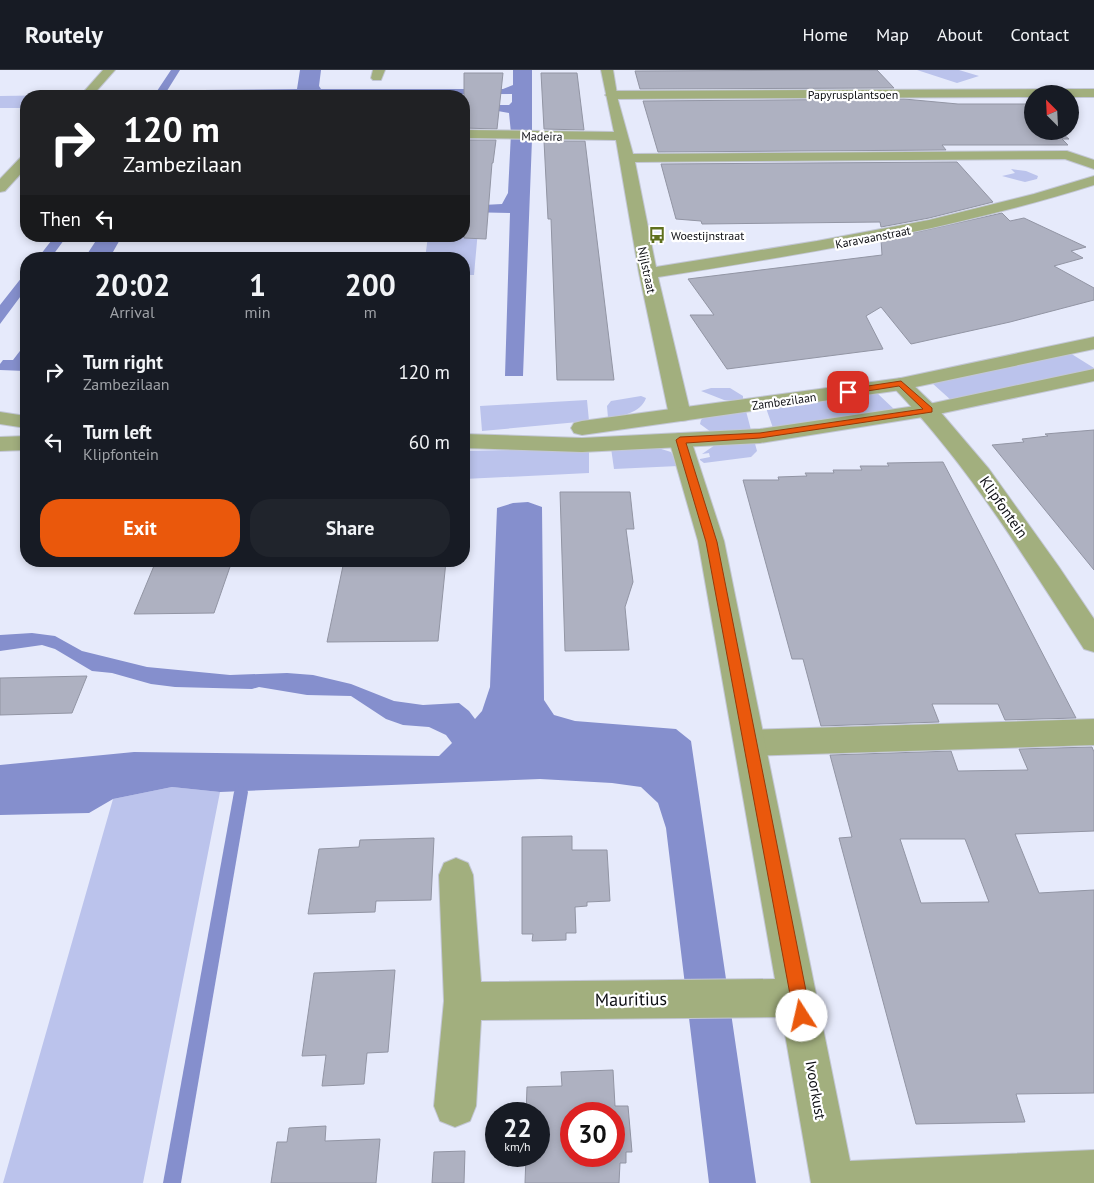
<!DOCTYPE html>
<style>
body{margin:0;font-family:"PT Sans",sans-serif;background:#20242c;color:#f1f3f6;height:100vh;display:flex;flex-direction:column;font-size:19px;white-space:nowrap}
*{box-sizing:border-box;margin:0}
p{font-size:16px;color:#9ea1a6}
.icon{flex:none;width:28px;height:28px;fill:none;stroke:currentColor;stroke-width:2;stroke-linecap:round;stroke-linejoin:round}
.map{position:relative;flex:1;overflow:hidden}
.panel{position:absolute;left:20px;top:182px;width:450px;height:315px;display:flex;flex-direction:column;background:#171b24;border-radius:20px;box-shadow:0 2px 8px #0003}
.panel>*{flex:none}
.banner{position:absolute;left:20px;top:20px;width:450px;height:152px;border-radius:20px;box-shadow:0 2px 8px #0003;background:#202124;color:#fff;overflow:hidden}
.needle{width:32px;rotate:336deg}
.buttons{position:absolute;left:1024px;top:15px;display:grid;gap:10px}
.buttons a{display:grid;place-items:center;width:55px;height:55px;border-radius:50%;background:#171b24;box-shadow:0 2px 8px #0003;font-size:25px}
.speed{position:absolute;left:485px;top:1032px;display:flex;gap:10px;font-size:25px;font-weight:700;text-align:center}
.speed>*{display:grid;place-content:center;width:65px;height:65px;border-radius:50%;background:#171b24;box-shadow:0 2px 8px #0003;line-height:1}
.speed small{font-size:12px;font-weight:400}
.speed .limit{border:8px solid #d22;background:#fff;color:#111}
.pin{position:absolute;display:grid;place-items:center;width:42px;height:42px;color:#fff;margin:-21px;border-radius:10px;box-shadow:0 2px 8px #0006}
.me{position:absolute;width:55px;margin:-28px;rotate:350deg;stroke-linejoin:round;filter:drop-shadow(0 0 4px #0008)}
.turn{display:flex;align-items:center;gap:18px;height:105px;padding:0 20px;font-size:22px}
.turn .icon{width:65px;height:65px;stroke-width:2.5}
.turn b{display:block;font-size:35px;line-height:42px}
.then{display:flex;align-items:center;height:48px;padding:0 20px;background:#0003;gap:10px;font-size:19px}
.eta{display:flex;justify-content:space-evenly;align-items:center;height:85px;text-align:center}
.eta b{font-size:30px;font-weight:600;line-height:35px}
.primary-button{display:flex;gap:10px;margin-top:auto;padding:10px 20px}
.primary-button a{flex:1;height:58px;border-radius:20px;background:#ea580c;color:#fff;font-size:20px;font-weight:600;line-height:58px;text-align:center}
.primary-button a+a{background:#20242c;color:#f1f3f6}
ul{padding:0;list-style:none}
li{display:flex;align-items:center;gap:15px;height:70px;padding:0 20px}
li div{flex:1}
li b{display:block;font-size:19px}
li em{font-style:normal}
header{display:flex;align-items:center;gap:30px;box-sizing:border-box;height:70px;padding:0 25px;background:#171b24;border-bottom:1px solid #363941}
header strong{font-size:24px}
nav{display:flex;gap:28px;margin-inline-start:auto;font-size:18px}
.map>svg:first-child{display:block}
.green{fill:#bbc3ec}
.water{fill:#858fcd}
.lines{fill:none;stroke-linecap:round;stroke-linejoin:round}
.stream{fill:#858fcd;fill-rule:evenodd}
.building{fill:#aeb1c1;stroke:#9295a4;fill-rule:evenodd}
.pedestrian-casing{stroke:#c3c7d6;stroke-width:2}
.minor-casing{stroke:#c3c7d6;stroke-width:2}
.tertiary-casing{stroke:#c3c7d6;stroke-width:2}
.pedestrian{fill:#a2af7e;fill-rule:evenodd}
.minor{fill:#a2af7e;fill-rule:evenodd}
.tertiary{fill:#a2af7e;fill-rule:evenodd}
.route{fill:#ea580c;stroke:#983908}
.labels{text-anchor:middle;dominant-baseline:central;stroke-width:4.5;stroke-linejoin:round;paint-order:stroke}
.far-street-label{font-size:12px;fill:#0d0e13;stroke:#fff}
.far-poi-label{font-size:12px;fill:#0d0e13;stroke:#fff;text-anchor:start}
.street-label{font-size:15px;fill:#0d0e13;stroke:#fff}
.near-street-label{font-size:18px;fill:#0d0e13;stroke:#fff}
</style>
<header>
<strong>Routely</strong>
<nav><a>Home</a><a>Map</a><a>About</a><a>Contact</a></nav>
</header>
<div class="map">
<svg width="1094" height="1113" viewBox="0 0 1094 1113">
<rect width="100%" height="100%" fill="#e6eafb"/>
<!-- green -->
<path class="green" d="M 917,0 L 959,0 L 979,6 L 957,13 Z
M 65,25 L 26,26 L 26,38 L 0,38 L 0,26 Z
M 1011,99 L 1026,101 L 1038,106 L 1037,109 L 1025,112 L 1002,106 L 1015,103 Z
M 464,160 L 478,160 L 474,205 L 464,205 L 464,189 L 425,189 L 428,166 L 464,166 Z
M 1070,283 L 1094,298 L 1094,301 L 952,331 L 932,313 Z
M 711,318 L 730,318 L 743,326 L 743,331 L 724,330 L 701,321 Z
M 877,323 L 896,341 L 773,358 L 766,338 Z
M 641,326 L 646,328 C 641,343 621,346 608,348 L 607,336 L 611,331 Z
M 587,330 L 589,351 L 482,361 L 480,336 Z
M 746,341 L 751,360 L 711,362 L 700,354 L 701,350 L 705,346 Z
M 754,370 L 757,381 L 751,387 L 704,393 L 700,390 L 700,389 L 710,387 L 709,383 L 702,384 L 715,375 Z
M 658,376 L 658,378 L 671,382 L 678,396 L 614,399 L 611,378 Z
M 589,378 L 589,403 L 464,409 L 464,381 Z
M 172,717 L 220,722 L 143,1113 L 3,1113 L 113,729 Z"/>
<!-- water -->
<path class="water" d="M 171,0 L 180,0 L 165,24 L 155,24 Z
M 300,0 L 321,0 L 319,16 L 321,19 L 503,19 L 513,15 L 513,0 L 532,0 L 532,69 L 523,306 L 505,306 L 510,143 L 464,142 L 464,136 L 502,134 L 508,123 L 511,63 L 509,43 L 492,40 L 464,40 L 464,35 L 509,35 L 512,32 L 512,24 L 201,26 L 203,20 L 297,19 Z
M 55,166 L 67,166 L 50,189 L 37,189 Z
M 99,166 L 122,166 L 109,189 L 84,189 Z
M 26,202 L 26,219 L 0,254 L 0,235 Z
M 26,273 L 26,301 L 0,300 L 0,294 L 3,290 L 13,290 Z
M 528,432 L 542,437 L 544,630 L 554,645 L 575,651 L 676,659 L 691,671 L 756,1113 L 709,1113 L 666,758 L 658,733 L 641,717 L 612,713 L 540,709 L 220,722 L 172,717 L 113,729 L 89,743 L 0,745 L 0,695 L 134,682 L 439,686 L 452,673 L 446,665 L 429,657 L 403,655 L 386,649 L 351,626 L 307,625 L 259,617 L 252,619 L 175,617 L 151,614 L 112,603 L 92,601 L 55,579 L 42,575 L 0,581 L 0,565 L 32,563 L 55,566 L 82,581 L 147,597 L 230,605 L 287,603 L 313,605 L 351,614 L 394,631 L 423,635 L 459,633 L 469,641 L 475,649 L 482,641 L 490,617 L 497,438 L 513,433 Z"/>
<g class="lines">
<!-- stream -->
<path class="stream" d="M 241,716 L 246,718 L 248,722 L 181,1113 L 163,1113 L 234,722 L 236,718 Z"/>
</g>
<!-- building -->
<path class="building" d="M 877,0 L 894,18 L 640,19 L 635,1 Z
M 464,3 L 503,3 L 497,59 L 464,58 Z
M 541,3 L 577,3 L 584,60 L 544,59 Z
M 904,29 L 958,34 L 1026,34 L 1032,39 L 1032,61 L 1059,61 L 1069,69 L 1062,69 L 1068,75 L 942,75 L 946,80 L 658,82 L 643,31 Z
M 464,70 L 496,70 L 493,93 L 492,93 L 486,169 L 464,168 Z
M 544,71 L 585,71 L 614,310 L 557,310 L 551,149 L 548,149 Z
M 957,92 L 993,132 L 929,148 L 881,157 L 880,152 L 702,154 L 701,151 L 676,149 L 661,94 Z
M 1002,143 L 1010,151 L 1024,148 L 1086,177 L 1071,181 L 1083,188 L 1054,196 L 1094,218 L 1094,230 L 1010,252 L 911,274 L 881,237 L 866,246 L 883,279 L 727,299 L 690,245 L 714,245 L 688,209 L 882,185 L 881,170 Z
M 1094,360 L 1094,500 L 992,375 L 1024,372 L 1022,369 L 1048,366 L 1045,364 Z
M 943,392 L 1076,648 L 1005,650 L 998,634 L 932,634 L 939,652 L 821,656 L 803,589 L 792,589 L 743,410 L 779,410 L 778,407 L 807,406 L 805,403 L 834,403 L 833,400 L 862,400 L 860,396 L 889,396 L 887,393 Z
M 560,422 L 630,422 L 634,459 L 626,459 L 633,512 L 625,537 L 629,580 L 565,581 Z
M 156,491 L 232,491 L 214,543 L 134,544 Z
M 344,491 L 446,491 L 438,571 L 327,572 Z
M 87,606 L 72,643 L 0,645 L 0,608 Z
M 1092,677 L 1094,682 L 1094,761 L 1015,764 L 1039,823 L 1094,820 L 1094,1023 L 1016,1024 L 1025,1052 L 916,1054 L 839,768 L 852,767 L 830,685 L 951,681 L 958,701 L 1028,700 L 1019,679 ZM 900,769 L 965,769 L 989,832 L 921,833 Z
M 572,766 L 572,780 L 607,780 L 610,831 L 587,832 L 587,836 L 575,837 L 576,863 L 566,863 L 566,870 L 532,871 L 533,864 L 522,864 L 522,767 Z
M 434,768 L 431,830 L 376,831 L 375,842 L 308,844 L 319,779 L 359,777 L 360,770 Z
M 395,900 L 388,982 L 367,983 L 364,1014 L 322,1016 L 326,985 L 302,986 L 314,903 Z
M 613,1000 L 615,1036 L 628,1036 L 632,1082 L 626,1082 L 626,1093 L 620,1093 L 619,1113 L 525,1113 L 526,1086 L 539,1086 L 539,1044 L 526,1044 L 527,1017 L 562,1016 L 561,1002 ZM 571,1044 L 614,1044 L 614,1086 L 571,1086 Z
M 326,1056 L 325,1071 L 380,1069 L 376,1113 L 271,1113 L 277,1072 L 287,1072 L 289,1058 Z
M 465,1081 L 464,1113 L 432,1113 L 434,1082 Z"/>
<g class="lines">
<!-- pedestrian casing -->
<g class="pedestrian-casing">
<path id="pedestrian" d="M 1094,19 L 1094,27 L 1070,27 L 1070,24 L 1032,24 L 1032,27 L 611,29 L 605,25 L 611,21 Z
M 1094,649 L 1094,675 L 750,686 L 739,682 L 735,673 L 739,664 L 750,660 Z"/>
</g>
<!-- minor casing -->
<g class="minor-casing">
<path id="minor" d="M 103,0 L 115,0 L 92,26 L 80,26 Z
M 373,0 L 385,0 L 381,10 L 373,10 L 371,8 Z
M 601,0 L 613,0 L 618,30 L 633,84 L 1067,81 L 1094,90 L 1094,99 L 1065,89 L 635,92 L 656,197 L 817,171 L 929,150 L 1034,124 L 1094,106 L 1094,115 C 951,160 805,184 658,207 L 691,345 L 688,350 L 680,351 L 672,350 L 669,345 L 639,203 L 616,70 L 464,68 L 464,60 L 614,62 Z
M 26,86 L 26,98 L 5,121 L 0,122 L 0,109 L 21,87 Z
M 901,308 L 908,310 L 937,338 L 989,399 L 1059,497 L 1094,549 L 1094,582 L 1084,579 C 1025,488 969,396 894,318 L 891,314 L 894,310 Z
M 680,363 L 688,365 L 691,370 L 724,471 L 850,1091 L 1094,1080 L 1094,1113 L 811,1113 L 782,947 L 481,950 L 476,1036 L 470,1051 L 455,1057 L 440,1051 L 434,1036 L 444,931 L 439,805 L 444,793 L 456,788 L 468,793 L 473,805 L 481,912 L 775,909 L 698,471 L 669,370 L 672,365 Z"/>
</g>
<!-- tertiary casing -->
<g class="tertiary-casing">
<path id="tertiary" d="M 1094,267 L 1094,279 L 901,320 L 582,365 L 574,363 L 571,358 L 574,353 L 582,351 L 901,308 Z
M 1094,299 L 1094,311 L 929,346 L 760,373 L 582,382 L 464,378 L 464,364 L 582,368 L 760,359 L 929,334 Z
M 0,342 L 26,346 L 26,358 L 0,354 Z
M 26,366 L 26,380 L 0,381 L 0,367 Z"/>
</g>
<!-- pedestrian -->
<use href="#pedestrian" class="pedestrian"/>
<!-- minor -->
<use href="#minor" class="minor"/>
<!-- tertiary -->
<use href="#tertiary" class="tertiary"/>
</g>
<!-- route -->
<path class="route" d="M 901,311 L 932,338 L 932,342 L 760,368 L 686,373 L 717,472 L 811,946 L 808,952 L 802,954 L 797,952 L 794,946 L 706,472 L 676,370 L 680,367 L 760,363 L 923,339 L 899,316 L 848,324 L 844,322 L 848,319 Z"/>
<!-- icons -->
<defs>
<g id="bus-bare" transform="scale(1.35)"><path d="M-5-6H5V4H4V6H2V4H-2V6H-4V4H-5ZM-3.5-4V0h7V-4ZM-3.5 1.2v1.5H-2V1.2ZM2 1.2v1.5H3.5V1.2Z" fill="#5f701d" stroke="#fff" stroke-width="2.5" paint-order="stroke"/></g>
</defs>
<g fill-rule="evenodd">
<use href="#bus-bare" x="657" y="165"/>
</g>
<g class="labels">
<!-- far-street labels -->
<g class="far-street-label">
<text x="853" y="24">Papyrusplantsoen</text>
<text transform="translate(542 66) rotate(1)">Madeira</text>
<text transform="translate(873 167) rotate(-11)">Karavaanstraat</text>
<text transform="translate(647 200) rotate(78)">Nijlstraat</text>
<text transform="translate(784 331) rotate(-8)">Zambezilaan</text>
</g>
<!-- far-poi labels -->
<g class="far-poi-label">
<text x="671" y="165">Woestijnstraat</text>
</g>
<!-- street labels -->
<g class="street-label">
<text transform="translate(1004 437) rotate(55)">Klipfontein</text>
<text transform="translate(816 1020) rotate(80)">Ivoorkust</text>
</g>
<!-- near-street labels -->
<g class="near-street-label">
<text transform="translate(631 929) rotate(-1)">Mauritius</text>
</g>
</g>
</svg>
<div class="buttons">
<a><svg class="needle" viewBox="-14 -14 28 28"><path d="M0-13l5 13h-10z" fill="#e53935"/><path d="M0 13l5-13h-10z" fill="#9ea1a6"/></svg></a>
</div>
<div class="speed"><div>22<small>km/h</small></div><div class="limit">30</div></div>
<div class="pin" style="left:848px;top:322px;background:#d93025"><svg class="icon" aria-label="arrive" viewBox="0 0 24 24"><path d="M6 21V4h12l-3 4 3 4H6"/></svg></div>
<svg class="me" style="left:802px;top:946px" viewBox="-20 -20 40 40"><circle r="19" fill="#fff"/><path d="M0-13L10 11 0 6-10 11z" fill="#ea580c"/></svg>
<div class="banner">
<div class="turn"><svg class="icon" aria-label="right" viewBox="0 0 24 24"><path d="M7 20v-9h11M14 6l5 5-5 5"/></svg><div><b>120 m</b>Zambezilaan</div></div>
<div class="then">Then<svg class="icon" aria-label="left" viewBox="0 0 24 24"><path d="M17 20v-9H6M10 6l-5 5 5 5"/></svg></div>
</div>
<section class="panel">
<div class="eta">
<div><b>20:02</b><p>Arrival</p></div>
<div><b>1</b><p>min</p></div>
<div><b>200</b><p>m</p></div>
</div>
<ul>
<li><svg class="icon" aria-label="right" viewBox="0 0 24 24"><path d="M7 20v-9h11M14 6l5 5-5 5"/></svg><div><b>Turn right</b><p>Zambezilaan</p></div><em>120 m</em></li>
<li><svg class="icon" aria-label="left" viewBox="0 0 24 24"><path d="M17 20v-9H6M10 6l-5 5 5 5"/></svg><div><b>Turn left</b><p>Klipfontein</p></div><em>60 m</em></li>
</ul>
<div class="primary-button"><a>Exit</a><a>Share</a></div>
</section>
</div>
